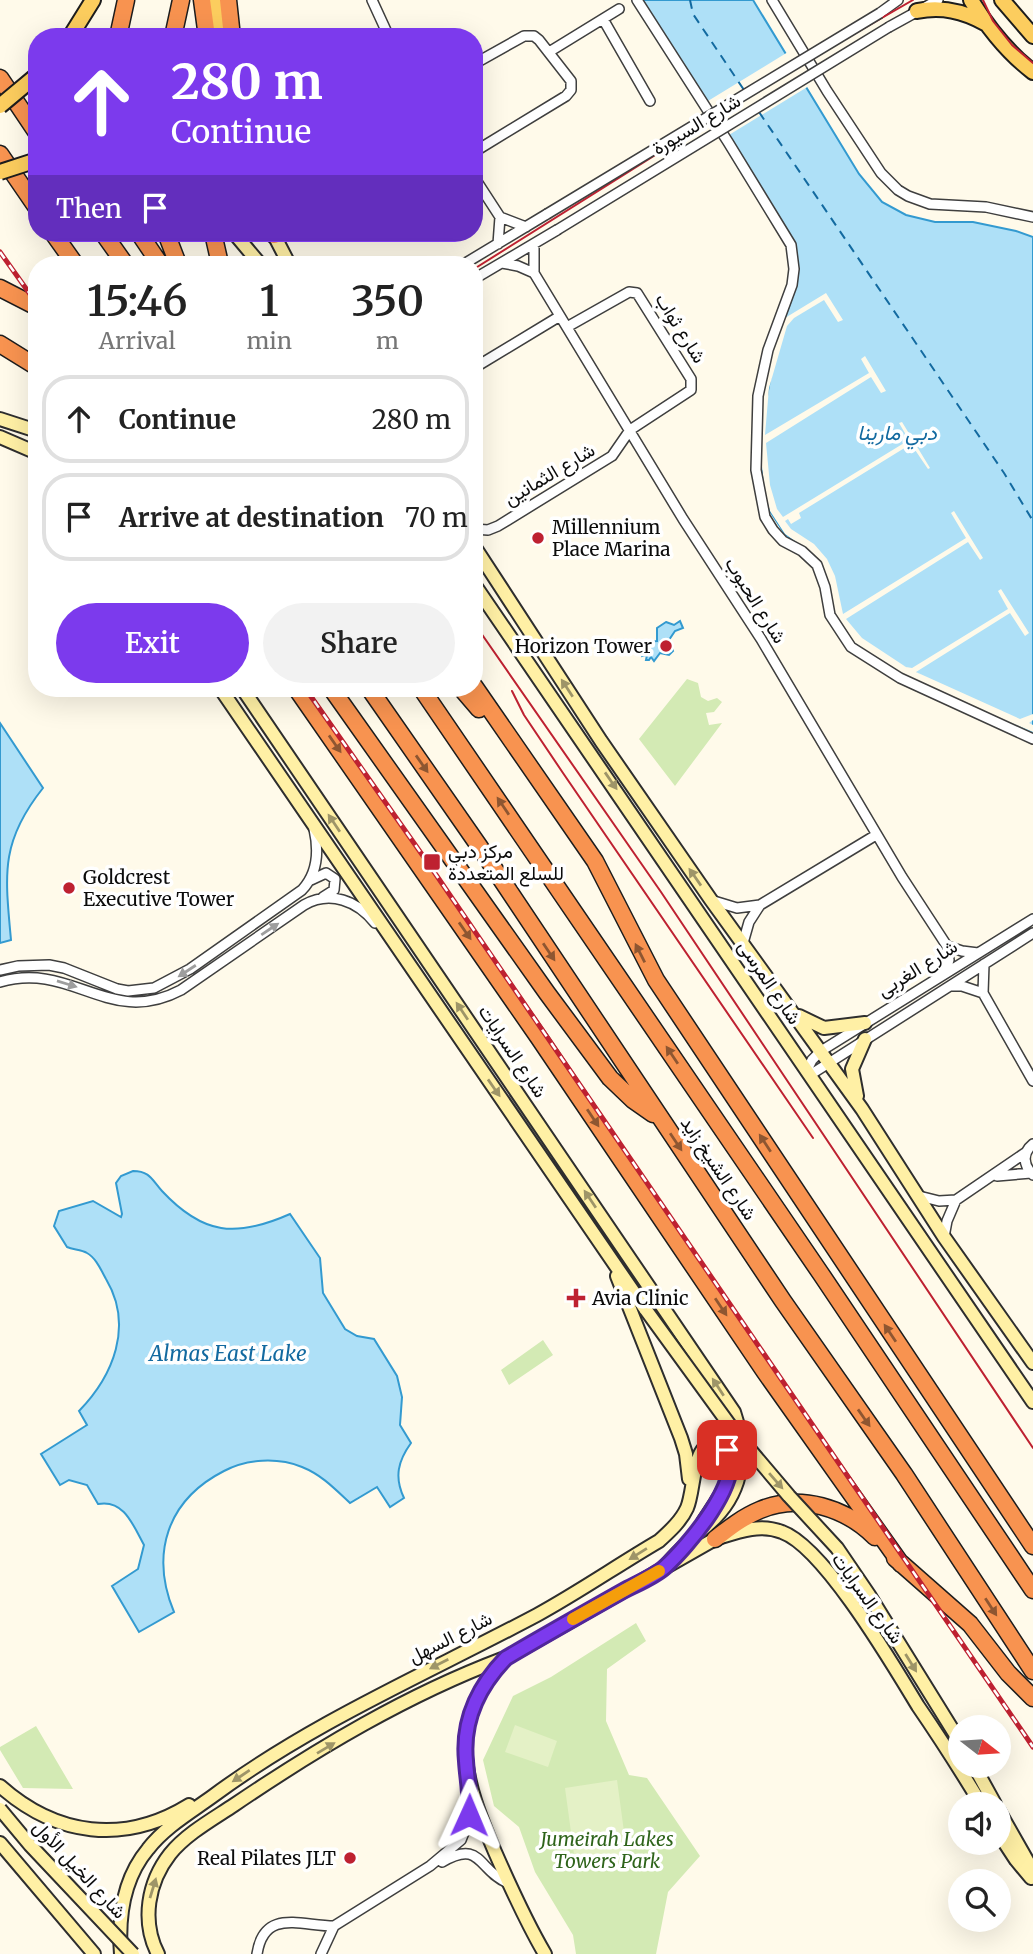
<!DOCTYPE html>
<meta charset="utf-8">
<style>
body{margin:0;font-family:Merriweather,Vazirmatn,serif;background:#f2f2f2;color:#222;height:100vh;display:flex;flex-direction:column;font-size:26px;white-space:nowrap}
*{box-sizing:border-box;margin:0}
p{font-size:23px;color:#767676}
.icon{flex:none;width:38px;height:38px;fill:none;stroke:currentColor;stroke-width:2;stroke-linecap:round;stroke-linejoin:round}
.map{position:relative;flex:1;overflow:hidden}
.sheet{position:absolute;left:28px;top:256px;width:455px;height:441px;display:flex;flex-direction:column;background:#fff;border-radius:28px;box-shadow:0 7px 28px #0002}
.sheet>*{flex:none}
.top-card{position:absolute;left:28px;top:28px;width:455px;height:214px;border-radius:28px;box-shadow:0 7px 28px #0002;background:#7c3aed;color:#fff;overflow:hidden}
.needle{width:46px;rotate:107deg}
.buttons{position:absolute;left:948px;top:1715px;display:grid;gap:14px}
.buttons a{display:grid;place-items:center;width:63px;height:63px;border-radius:50%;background:#fff;box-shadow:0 7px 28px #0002;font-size:35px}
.pin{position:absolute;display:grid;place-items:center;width:60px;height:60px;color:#fff;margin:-30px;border-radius:14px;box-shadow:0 4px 10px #0006}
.me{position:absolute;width:77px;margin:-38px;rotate:1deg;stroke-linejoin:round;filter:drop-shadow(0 0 5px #0008)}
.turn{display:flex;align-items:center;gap:24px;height:147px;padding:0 28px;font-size:32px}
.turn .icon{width:91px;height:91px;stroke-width:2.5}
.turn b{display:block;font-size:49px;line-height:60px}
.then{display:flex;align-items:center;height:66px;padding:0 28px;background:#0003;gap:14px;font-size:26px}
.eta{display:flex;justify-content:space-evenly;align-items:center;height:119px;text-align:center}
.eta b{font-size:42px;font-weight:600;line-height:49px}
.cta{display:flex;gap:14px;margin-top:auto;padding:14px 28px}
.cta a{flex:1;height:80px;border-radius:42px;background:#7c3aed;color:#fff;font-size:28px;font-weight:600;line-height:80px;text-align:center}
.cta a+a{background:#f2f2f2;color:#222}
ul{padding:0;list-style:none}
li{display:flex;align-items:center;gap:21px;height:88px;margin:0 14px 10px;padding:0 14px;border:4px solid #e0e0e0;border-radius:28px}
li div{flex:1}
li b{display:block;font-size:26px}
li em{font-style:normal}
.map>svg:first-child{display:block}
.green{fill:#d3eab4}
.pitch{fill:#e4f1c6}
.water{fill:#aee0f7;stroke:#339ad0;stroke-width:2}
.pier{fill:#fffaea}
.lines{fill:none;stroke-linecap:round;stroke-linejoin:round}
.ferry{stroke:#136aa0;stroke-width:2;stroke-dasharray:9 7;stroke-linecap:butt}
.street-casing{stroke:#3f3f3f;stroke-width:12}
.secondary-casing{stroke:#2e2e2e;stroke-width:16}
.primary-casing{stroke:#1d1d1d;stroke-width:18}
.highway-casing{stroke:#1d1d1d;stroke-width:19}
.street{stroke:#fff;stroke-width:9}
.secondary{stroke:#fff0a5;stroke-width:12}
.primary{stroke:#fccd5e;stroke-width:14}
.highway{stroke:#f89350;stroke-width:16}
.tram{stroke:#be2131;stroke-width:2}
.rail-casing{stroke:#be2131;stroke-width:5}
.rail{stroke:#fff;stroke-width:2.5;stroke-dasharray:8;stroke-linecap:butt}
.street-bridge-casing{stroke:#3f3f3f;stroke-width:12;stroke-linecap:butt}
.secondary-bridge-casing{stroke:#2e2e2e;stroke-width:16;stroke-linecap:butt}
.primary-bridge-casing{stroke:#1d1d1d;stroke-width:18;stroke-linecap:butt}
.street-bridge{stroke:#fff;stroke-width:9}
.secondary-bridge{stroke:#fff0a5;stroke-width:12}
.primary-bridge{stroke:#fccd5e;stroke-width:14}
.oneway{fill:#9e9568}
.oneway2{fill:#8e5631}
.oneway3{fill:#9e9e9e}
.route-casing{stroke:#51269a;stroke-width:18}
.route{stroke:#7c3aed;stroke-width:12}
.slow{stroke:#f59e0b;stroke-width:12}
.poi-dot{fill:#be2131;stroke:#fff;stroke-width:2.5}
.labels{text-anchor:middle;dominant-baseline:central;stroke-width:7;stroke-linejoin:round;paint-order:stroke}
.street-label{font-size:19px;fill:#0c0c0c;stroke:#fff}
.poi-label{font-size:19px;fill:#0c0c0c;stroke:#fff;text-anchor:start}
.park-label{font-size:19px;font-style:italic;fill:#2e641b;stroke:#fff}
.water-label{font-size:21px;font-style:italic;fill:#136aa0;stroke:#fff}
</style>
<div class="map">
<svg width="1033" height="1954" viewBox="0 0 1033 1954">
<rect width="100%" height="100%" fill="#fffaea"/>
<!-- green -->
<path class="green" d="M 687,679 L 698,683 L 701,697 L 708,701 L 717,698 L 722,702 L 714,712 L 706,713 L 709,725 L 722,723 L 675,786 L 639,739 Z
M 543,1340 L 553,1355 L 509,1385 L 501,1370 Z
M 636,1623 L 646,1641 L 607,1669 L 606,1721 L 629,1775 L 647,1778 L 700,1856 L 668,1892 L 656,1954 L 576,1954 L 573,1935 L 535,1872 L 519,1827 L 494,1806 L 483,1760 L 513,1696 L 551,1677 Z
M 36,1726 L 73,1789 L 23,1788 L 0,1750 L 0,1747 Z"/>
<!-- pitch -->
<path class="pitch" d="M 515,1725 L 557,1741 L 548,1767 L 505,1752 Z
M 617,1780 L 628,1861 L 576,1869 L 565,1788 Z"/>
<!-- water -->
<path class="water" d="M 640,0 L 753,0 L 859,174 L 882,202 L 906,215 L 935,222 L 973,222 L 1016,231 L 1033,237 L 1033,732 L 855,643 L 831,608 L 830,591 L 820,564 L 805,548 L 785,534 L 770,511 L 761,466 L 759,440 L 778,336 L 791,301 L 797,273 L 792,243 Z
M 666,622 L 674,625 L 680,621 L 683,628 L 675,631 L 669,640 L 673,651 L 669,655 L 660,653 L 654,661 L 651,657 L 649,660 L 646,660 L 647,655 L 642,656 L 641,648 L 646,647 L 643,645 L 644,642 L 657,641 L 657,628 Z
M 0,723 L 43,788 C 0,842 5,874 11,940 L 0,943 Z
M 133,1171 C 150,1171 152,1180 162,1191 C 203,1235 236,1238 290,1214 L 320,1258 L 323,1293 L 345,1329 L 357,1336 L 374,1339 L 397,1376 L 402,1397 L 400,1425 L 411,1443 C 398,1461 394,1477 404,1498 L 390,1507 L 377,1487 L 350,1503 C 335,1489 322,1475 302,1467 C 277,1457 247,1459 224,1471 C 167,1500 150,1554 174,1612 L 139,1632 L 112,1586 L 138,1569 L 144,1545 C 133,1525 124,1499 98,1504 L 87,1485 L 69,1480 L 60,1485 L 41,1454 L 87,1425 L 79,1411 C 113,1376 134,1326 106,1279 C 101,1270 96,1258 87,1253 C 81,1249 73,1250 67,1247 L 54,1226 L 59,1211 L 93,1201 L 121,1217 L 122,1214 L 116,1183 L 121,1176 Z"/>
<!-- pier -->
<path class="pier" d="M 788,52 L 809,86 L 724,138 L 703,104 Z
M 826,293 L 843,320 L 838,322 L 824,300 L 794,318 L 787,326 L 769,388 L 765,435 L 869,373 L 861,359 L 865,356 L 886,391 L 881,393 L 871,377 L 766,443 L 770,485 L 777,509 L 783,517 L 909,440 L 899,423 L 902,422 L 930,468 L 928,469 L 911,444 L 799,513 L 801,518 L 791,524 L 788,519 L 785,521 L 791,529 L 814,544 L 827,559 L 835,576 L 843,614 L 966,538 L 951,513 L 954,511 L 983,558 L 980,560 L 968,542 L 846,619 L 862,638 L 906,667 L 912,668 L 1008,609 L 998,591 L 1001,589 L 1029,633 L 1025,636 L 1010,613 L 916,672 L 1020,719 L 1033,714 L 1033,720 L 1029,723 L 1033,725 L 1033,732 L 911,680 L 855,643 L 837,621 L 831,608 L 828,581 L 820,564 L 805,548 L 785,534 L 770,511 L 765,493 L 759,440 L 760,405 L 770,360 L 785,318 Z"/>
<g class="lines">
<!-- ferry -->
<path class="ferry" d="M 690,0 L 693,14 L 744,90
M 759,112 L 1004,473 L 1033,521"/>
<!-- street casing -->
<g class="street-casing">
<path id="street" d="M 372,0 L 389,37
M 637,0 L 728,142 L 791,245 L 794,269 L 792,285 L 768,350 L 758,396 L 756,470 L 765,517 L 773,530 L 783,541 L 802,551 L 817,565 L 825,587 L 830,615 L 851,647 L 900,678 L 1033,739
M 772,0 L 827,91 L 881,173 L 898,190 L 908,196 L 930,204 L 986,207 L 1033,217
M 880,13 L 898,0
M 603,19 L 650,101
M 889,27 L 938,0
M 549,52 L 619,9
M 474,64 L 524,36 L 534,36 L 539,40 L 571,81 L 571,90 L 566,96 L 474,152
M 474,177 L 500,217 L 526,227
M 498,244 L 500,217
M 534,244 L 534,273 L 683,519 L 761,639 L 902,877 L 947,946 L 949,960 L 945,973
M 502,263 L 518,266 L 534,273
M 464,264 L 547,214
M 474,279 L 557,230
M 474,368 L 560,316
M 474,529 L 488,530 L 498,526 L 612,456 L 630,430 L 691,390 L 691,379 L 637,293 L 629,292 L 567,327
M 311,880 L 326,873 L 335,879 L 334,890 L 323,897
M 714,901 L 737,908 L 760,905 L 876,835
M 743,943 L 749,922 L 760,905
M 947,946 L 962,951 L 978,953
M 984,964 L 983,993 L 1033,1081
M 0,970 L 18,966 L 49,965 L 64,968 L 117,989 L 128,991 L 154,988 L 190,969 L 302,890 C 318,873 319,851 314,829
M 0,982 C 73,961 109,1028 181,990 L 304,905 C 330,890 358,901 375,923
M 951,986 L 962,986 L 983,993
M 807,1070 L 812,1060 L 821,1051 L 1033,919
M 810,1075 L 1033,933
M 1033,1144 C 1022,1153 1023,1165 1033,1175
M 997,1176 L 1031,1173
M 919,1196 L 939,1201 L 956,1200 L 1025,1153
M 944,1237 L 947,1221 L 956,1200
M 442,1862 C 482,1839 477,1870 508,1883
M 257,1954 C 264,1908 301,1926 334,1926
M 321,1954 L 334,1926 L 430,1866 L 461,1840 L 467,1825 L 470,1793"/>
</g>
<!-- secondary casing -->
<g class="secondary-casing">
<path id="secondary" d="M 234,233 L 260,264
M 274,235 L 289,264
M 0,419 L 37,431
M 0,437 L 37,453
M 474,546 L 601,741 L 711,900 L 862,1109 L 944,1237 L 1033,1363
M 474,584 L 1033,1402
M 220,688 L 646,1310
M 242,688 L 734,1412 C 747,1450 744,1488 715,1518 C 698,1535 679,1548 664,1568
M 799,1016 L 824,1028 L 865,1023
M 857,1096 L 852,1069 L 865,1039
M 617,1276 L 681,1438 L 686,1454 L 689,1479
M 974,1766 L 995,1804
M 0,1786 C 56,1836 124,1845 189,1805
M 999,1811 L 1028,1862 L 1030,1876
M 999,1834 L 1016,1860 L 1031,1878
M 0,1843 L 94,1954
M 121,1954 C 118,1916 123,1879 148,1849 C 165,1827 191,1812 213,1796 C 313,1722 428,1673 537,1615 C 579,1592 618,1565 659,1541 C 670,1531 681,1521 687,1508 C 695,1490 692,1441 716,1444 C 722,1445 727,1448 729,1453 C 740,1472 713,1506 703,1522
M 158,1954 C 141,1921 148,1882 170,1854 C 186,1834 213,1819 234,1805 C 318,1748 407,1695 502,1659
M 545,1954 C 526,1922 510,1886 495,1852 C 464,1780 444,1721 506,1658 L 715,1539 C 737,1532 759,1523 782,1532 C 824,1547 893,1665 918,1706 C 940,1738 961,1771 981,1804"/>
</g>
<!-- primary casing -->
<g class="primary-casing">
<path id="primary" d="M 215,0 L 219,37
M 971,0 C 988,28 1007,52 1033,72
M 1002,0 L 1033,36
M 917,11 C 942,6 963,11 985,23
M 70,37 L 93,0"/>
</g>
<!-- highway casing -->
<g class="highway-casing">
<path id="highway" d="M 202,0 L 207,37
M 228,0 L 232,37
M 118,37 L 126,0
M 173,37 L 181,0
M 0,78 L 37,133
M 0,154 L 37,208
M 53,233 L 75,264
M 103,233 L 125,264
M 139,233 L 160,264
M 166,233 L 178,264
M 213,233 L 220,264
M 274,235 L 274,233
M 0,288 L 37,307
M 0,344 L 37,367
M 474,686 L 595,861 L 656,980 L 1033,1546
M 296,688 L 539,1038 L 765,1372 L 901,1564
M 331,688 L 547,993 L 610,1078 L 633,1100 L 653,1114
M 369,688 L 479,846 L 783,1301 L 904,1474 L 1033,1671
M 421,688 L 821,1274 L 1033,1590
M 461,688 L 479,709
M 715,1539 C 729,1528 743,1517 760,1510 C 800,1493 846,1508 875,1537
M 895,1558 L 970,1624 L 1008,1673 L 1033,1698"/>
</g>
<!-- street -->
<use href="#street" class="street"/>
<!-- secondary -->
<use href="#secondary" class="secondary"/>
<!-- primary -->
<use href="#primary" class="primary"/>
<!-- highway -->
<use href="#highway" class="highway"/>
<!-- tram -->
<path class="tram" d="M 983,0 L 993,21 L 1012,45 L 1033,63
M 474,269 L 776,79 L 913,0
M 474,623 L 661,892 L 1033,1448
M 512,691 L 524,715 L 563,773 L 813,1138"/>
<!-- rail casing -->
<g class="rail-casing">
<path id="rail" d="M 0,252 L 37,304
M 305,688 L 428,863 L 1033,1747"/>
</g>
<!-- rail -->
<use href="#rail" class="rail"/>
<!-- street-bridge casing -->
<g class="street-bridge-casing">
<path id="street-bridge" d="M 547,214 L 880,13
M 557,230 L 889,27"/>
</g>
<!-- secondary-bridge casing -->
<g class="secondary-bridge-casing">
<path id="secondary-bridge" d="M 646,1310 L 734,1431 L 789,1496 L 837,1548 L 869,1595 L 957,1737
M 0,1809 L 30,1845 L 133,1954"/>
</g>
<!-- primary-bridge casing -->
<g class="primary-bridge-casing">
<path id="primary-bridge" d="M 0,106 L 37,75
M 0,172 L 34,161"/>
</g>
<!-- street-bridge -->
<use href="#street-bridge" class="street-bridge"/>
<!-- secondary-bridge -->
<use href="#secondary-bridge" class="secondary-bridge"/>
<!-- primary-bridge -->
<use href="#primary-bridge" class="primary-bridge"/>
</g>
<!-- one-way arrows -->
<defs><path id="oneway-solid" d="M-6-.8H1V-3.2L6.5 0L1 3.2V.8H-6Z" transform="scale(1.75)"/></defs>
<g class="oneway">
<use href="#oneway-solid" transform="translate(567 688) rotate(-123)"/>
<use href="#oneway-solid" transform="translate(611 781) rotate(55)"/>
<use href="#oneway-solid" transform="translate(334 823) rotate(-124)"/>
<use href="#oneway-solid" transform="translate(695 877) rotate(-125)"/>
<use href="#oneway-solid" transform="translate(462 1011) rotate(-124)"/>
<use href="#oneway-solid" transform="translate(494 1088) rotate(55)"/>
<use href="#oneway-solid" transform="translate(590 1199) rotate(-124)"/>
<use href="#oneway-solid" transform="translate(718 1387) rotate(-123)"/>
<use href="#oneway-solid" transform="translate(776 1481) rotate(49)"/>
<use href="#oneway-solid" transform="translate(638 1554) rotate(148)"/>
<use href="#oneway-solid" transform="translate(911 1663) rotate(58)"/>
<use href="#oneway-solid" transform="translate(439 1664) rotate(153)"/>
<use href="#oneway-solid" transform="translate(326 1748) rotate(-31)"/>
<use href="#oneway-solid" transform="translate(241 1776) rotate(146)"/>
<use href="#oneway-solid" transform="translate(153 1888) rotate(-73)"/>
</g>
<g class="oneway2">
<use href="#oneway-solid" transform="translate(335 744) rotate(55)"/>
<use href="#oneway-solid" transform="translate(422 764) rotate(55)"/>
<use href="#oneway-solid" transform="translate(503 806) rotate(-124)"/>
<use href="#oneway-solid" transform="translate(465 931) rotate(55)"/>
<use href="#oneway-solid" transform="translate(549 952) rotate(56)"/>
<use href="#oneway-solid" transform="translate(640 953) rotate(-117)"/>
<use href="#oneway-solid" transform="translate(672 1055) rotate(-124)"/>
<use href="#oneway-solid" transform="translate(593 1118) rotate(56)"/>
<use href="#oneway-solid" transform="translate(676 1142) rotate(56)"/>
<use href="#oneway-solid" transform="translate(765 1143) rotate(-123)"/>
<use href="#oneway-solid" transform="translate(721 1307) rotate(56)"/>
<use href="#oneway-solid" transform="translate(890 1333) rotate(-124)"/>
<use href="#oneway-solid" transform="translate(864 1418) rotate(55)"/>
<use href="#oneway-solid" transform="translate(991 1607) rotate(57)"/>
</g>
<g class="oneway3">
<use href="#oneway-solid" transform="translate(270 929) rotate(-34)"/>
<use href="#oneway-solid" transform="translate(187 971) rotate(147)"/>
<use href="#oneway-solid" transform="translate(67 984) rotate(17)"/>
</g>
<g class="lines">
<!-- route casing -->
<g class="route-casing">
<path id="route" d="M 469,1815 C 471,1795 467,1779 466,1761 C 462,1721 479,1686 506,1658 C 545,1635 584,1613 623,1591 C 636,1584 654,1577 665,1567 C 686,1548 745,1480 727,1450"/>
</g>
<!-- route -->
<use href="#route" class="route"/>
<!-- slow -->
<path class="slow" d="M 573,1619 L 659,1571"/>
</g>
<!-- markers -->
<g class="poi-dot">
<circle cx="538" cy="538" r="7"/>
<circle cx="666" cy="646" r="7"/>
<rect x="423" y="853" width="18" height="18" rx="3.5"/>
<circle cx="69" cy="888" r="7"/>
<path d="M572.5 1287.5h7v7h7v7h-7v7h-7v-7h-7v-7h7z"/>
<circle cx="350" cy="1858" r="7"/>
</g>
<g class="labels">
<!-- street labels -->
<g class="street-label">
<text transform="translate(696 124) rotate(-31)">شارع السيورة</text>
<text transform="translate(681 328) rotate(58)">شارع ثواب</text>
<text transform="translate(549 474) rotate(-31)">شارع الثمانين</text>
<text transform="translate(756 600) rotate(58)">شارع الحبوب</text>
<text transform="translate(917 968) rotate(-32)">شارع الغربى</text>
<text transform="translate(770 982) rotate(56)">شارع المرسى</text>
<text transform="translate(513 1051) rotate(56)">شارع السرايات</text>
<text transform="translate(719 1168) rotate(56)">شارع الشيخ زايد</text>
<text transform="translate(868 1598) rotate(54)">شارع السرايات</text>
<text transform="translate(450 1637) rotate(-27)">شارع السهل</text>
<text transform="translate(80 1869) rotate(47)">شارع الخيل الأول</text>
</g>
<!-- poi labels -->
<g class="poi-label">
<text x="552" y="527">Millennium<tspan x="552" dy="22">Place Marina</tspan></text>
<text x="652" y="646" text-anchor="end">Horizon Tower</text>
<text x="448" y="851">مركز دبي<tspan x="448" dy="22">للسلع المتعددة</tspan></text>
<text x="83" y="877">Goldcrest<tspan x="83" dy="22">Executive Tower</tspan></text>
<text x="592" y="1298">Avia Clinic</text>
<text x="336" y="1858" text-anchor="end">Real Pilates JLT</text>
</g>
<!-- park labels -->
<g class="park-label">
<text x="607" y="1839">Jumeirah Lakes<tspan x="607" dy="22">Towers Park</tspan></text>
</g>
<!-- water labels -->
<g class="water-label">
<text x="897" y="432">دبي مارينا</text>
<text x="228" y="1353">Almas East Lake</text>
</g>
</g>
</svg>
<div class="buttons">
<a><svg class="needle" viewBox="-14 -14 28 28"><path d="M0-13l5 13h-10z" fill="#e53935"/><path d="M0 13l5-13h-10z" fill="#767676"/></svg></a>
<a><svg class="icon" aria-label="sound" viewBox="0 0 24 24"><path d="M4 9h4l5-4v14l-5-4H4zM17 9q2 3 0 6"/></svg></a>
<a><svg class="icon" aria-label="search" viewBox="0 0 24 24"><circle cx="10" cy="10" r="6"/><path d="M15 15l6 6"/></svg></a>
</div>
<div class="pin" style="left:727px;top:1450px;background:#d93025"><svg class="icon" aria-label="arrive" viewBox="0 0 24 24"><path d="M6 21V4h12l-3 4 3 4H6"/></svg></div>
<svg class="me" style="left:469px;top:1815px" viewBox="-20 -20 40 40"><path d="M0-17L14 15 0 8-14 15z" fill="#7c3aed" stroke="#fff" stroke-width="4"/></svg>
<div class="top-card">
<div class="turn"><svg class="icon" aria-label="ahead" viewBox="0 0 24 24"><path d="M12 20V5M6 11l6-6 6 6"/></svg><div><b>280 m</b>Continue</div></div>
<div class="then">Then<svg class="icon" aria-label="arrive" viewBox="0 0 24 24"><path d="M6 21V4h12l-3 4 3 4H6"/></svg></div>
</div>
<section class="sheet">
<div class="eta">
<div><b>15:46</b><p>Arrival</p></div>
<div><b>1</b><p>min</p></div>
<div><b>350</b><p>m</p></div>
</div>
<ul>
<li><svg class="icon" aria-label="ahead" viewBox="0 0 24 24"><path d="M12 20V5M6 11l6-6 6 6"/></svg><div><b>Continue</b></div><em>280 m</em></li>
<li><svg class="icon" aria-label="arrive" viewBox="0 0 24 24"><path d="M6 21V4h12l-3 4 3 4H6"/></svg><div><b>Arrive at destination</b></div><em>70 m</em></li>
</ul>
<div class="cta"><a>Exit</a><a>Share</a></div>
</section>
</div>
